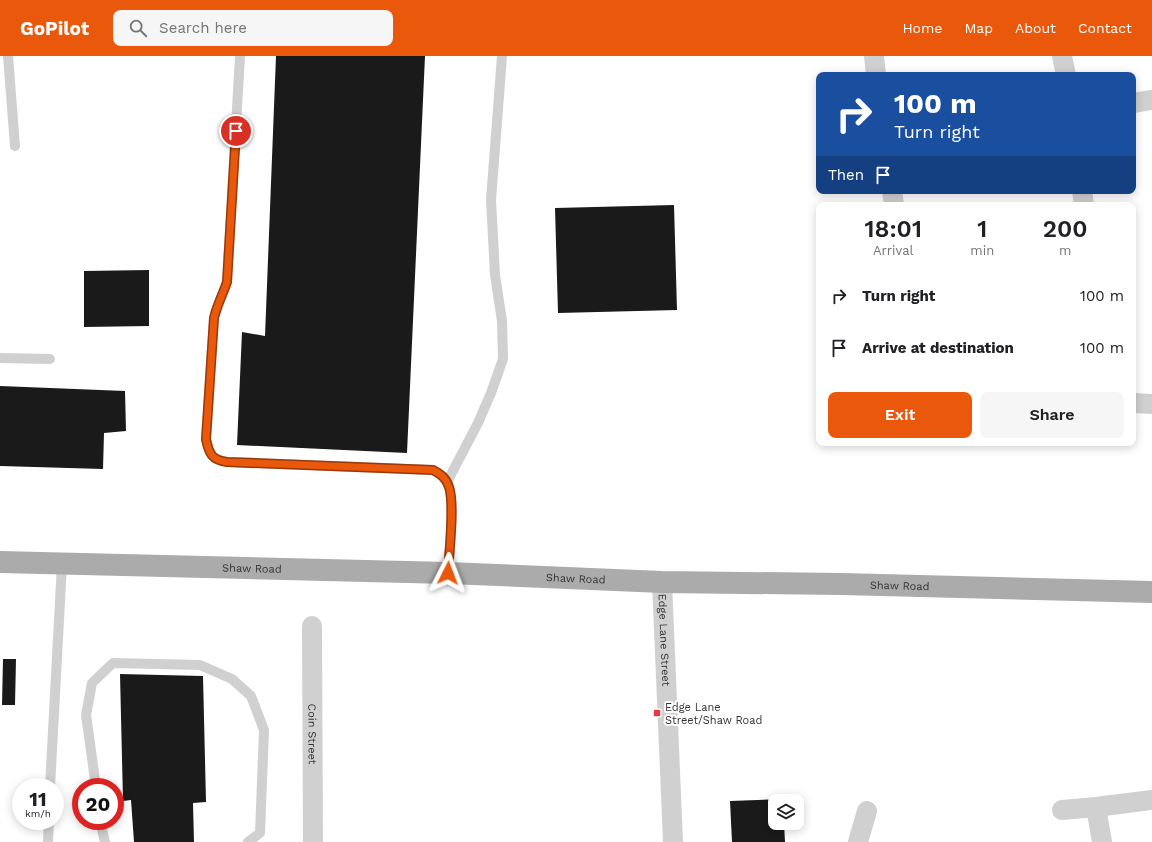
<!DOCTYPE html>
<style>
body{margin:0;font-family:"Work Sans",sans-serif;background:#f6f6f6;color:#202124;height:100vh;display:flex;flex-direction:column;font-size:15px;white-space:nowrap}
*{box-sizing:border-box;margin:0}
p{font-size:13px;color:#757577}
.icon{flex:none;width:22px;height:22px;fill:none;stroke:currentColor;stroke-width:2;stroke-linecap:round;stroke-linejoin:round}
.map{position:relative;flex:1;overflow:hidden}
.sheet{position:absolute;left:816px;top:146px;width:320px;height:244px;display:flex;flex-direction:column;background:#fff;border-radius:8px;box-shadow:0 2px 10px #0003}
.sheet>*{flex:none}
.hud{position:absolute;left:816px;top:16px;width:320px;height:122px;border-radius:8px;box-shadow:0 2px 10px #0003;background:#1a4fa0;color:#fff;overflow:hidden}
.controls{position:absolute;left:768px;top:738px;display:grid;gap:8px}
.controls a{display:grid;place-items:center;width:36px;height:36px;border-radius:8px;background:#fff;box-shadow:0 2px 10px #0003;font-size:20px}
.speed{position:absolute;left:12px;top:722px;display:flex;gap:8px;font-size:20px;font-weight:700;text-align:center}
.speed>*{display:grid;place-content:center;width:52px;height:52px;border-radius:50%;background:#fff;box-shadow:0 2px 10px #0003;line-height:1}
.speed small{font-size:10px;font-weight:400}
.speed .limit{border:6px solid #d22;background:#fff;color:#111}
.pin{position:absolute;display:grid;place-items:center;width:34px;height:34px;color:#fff;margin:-17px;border:2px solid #fff;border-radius:50%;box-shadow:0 1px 4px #0007}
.me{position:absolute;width:44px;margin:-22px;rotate:3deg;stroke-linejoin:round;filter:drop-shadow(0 0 3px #0008)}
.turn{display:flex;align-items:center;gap:14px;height:84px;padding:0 12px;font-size:18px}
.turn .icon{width:52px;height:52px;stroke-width:2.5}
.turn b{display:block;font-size:28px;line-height:34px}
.then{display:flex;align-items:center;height:38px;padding:0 12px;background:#0003;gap:8px;font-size:15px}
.eta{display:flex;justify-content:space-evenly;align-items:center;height:68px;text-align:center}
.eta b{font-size:24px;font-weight:600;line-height:28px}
.button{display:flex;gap:8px;margin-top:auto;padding:8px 12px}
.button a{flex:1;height:46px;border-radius:8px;background:#ea580c;color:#fff;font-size:16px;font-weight:600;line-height:46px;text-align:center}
.button a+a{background:#f6f6f6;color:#202124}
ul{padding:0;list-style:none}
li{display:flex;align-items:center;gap:12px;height:52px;padding:0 12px}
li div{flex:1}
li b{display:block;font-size:15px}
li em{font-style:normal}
header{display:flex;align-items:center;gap:24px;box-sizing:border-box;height:56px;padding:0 20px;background:#ea580c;color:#fff}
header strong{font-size:19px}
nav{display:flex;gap:22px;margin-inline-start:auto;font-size:14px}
.search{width:280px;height:36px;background:#f6f6f6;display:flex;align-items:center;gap:10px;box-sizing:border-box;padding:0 14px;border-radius:8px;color:#757577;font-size:15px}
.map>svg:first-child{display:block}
.building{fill:#1a1a1a}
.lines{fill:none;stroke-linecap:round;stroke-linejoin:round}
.lane{stroke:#d0d0d0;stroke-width:10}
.street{stroke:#d0d0d0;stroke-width:20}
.primary{stroke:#ababab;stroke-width:22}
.route-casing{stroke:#983908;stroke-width:10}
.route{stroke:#ea580c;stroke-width:7}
.poi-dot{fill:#e63946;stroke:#fff;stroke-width:1.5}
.labels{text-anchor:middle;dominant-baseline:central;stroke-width:4;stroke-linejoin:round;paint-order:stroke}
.street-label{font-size:11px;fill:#333;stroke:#fff}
.poi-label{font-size:11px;fill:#333;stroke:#fff;text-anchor:start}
</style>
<header>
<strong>GoPilot</strong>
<div class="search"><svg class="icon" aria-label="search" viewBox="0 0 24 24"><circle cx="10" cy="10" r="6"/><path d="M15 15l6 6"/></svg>Search here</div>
<nav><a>Home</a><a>Map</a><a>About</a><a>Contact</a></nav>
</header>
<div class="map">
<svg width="1152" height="786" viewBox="0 0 1152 786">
<rect width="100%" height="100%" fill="#fff"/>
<!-- building -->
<path class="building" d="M 276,0 L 425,0 L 407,397 L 237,389 L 242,276 L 265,280 Z
M 674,149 L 677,254 L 558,257 L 555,152 Z
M 149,214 L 149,270 L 84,271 L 84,215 Z
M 0,330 L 125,335 L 126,375 L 104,377 L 103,413 L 0,410 Z
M 3,603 L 16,603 L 15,649 L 2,649 Z
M 120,618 L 203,620 L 206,746 L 193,747 L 194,786 L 134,786 L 131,744 L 123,745 Z
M 783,743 L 783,745 L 775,745 L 775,767 L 784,767 L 785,786 L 732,786 L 730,745 Z"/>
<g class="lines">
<!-- lane -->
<path class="lane" d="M 8,0 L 15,90
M 240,0 L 227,226 C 223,238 217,249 214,262 L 206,383 C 209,398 212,404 227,406 L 433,414 C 441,418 446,422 449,431 C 455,447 449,498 448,517
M 0,302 L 50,303
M 447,426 L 478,367 L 491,337 L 503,303 L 502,265 L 495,219 L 491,144 L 502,0
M 50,731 L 62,508
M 96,731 L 86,659 L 92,627 L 113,607 L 200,609 L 232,623 L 251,640 L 264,674 L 260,777 L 248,786
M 100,765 L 105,786
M 48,786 L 49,765"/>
<!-- street -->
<g class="street">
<path d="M 874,0 L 876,19"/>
<path d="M 1062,0 L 1066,19"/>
<path d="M 1133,47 L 1152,44"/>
<path d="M 892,135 L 894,149"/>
<path d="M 1082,135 L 1084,149"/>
<path d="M 1133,347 L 1152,348"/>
<path id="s1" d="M 662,526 L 673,786"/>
<path id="s2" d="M 312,570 L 313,786"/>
<path d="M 1062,754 L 1096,751"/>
<path d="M 858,786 L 867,755"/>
<path d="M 1102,786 L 1096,751 L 1152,744"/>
</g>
<!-- primary -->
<path class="primary" id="s3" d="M 0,506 L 448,517 L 662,526 L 841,528 L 1152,536"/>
</g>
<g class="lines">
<!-- route casing -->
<g class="route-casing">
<path id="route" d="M 236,75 L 227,226 C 223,238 217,249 214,262 L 206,383 C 209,398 212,404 227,406 L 433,414 C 441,418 446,422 449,431 C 455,448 449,497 448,517"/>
</g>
<!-- route -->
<use href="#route" class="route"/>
</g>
<!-- markers -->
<rect class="poi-dot" x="653" y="653" width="8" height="8" rx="2"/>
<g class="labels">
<!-- street labels -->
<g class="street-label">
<text stroke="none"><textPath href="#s3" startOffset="252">Shaw Road</textPath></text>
<text stroke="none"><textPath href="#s3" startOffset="576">Shaw Road</textPath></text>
<text stroke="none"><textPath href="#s3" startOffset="900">Shaw Road</textPath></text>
<text stroke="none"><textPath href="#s1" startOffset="58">Edge Lane Street</textPath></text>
<text stroke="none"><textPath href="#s2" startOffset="108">Coin Street</textPath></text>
</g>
<!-- poi labels -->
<g class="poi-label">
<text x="665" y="651">Edge Lane<tspan x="665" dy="13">Street/Shaw Road</tspan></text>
</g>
</g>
</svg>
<div class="controls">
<a><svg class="icon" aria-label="layers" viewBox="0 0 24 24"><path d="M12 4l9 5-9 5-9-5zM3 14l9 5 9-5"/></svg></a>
</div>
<div class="speed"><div>11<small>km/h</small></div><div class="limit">20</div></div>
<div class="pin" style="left:236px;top:75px;background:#d93025"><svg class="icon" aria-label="arrive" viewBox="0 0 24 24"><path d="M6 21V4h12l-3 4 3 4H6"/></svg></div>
<svg class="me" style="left:448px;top:517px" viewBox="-20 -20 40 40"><path d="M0-17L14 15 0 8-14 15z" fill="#ea580c" stroke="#fff" stroke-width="4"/></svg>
<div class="hud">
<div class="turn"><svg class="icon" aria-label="right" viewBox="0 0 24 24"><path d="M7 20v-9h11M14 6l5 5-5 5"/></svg><div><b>100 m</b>Turn right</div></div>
<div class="then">Then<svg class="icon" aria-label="arrive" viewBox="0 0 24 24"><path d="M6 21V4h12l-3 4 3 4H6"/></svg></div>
</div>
<section class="sheet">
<div class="eta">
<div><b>18:01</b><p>Arrival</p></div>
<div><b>1</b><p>min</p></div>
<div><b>200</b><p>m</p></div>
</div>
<ul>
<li><svg class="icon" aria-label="right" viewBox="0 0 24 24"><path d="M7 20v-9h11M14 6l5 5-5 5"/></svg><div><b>Turn right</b></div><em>100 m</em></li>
<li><svg class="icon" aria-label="arrive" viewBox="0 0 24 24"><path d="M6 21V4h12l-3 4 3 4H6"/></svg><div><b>Arrive at destination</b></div><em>100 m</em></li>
</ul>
<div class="button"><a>Exit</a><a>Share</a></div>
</section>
</div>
